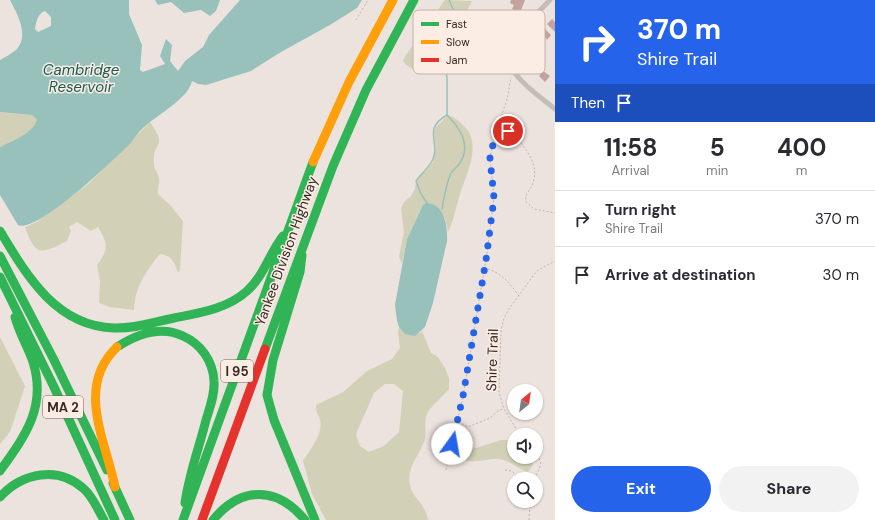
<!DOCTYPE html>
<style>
body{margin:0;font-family:"DM Sans",sans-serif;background:#f2f2f3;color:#2b2b33;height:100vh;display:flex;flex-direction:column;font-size:15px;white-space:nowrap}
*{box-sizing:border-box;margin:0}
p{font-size:13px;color:#7c7c81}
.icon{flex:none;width:22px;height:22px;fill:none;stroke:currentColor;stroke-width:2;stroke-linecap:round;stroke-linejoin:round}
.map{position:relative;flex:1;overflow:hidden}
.side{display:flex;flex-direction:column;background:#fff;width:320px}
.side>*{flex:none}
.hud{background:#2563eb;color:#fff;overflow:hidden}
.needle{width:26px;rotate:29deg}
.fabs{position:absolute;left:507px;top:384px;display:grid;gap:8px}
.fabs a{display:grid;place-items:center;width:36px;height:36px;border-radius:50%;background:#fff;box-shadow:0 1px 3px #0004;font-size:20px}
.pin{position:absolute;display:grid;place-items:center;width:34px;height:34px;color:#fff;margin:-17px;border:2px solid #fff;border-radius:50%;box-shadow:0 1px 4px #0007}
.me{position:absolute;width:44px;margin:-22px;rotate:13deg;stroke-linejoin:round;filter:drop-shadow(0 0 3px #0008)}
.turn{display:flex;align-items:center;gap:14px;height:84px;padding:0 16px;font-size:18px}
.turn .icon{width:52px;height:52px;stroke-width:2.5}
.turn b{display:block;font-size:28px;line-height:34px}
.then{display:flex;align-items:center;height:38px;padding:0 16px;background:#0003;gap:8px;font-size:15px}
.eta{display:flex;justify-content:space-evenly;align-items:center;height:68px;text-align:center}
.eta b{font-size:24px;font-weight:700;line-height:28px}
.action{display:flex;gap:8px;margin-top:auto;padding:8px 16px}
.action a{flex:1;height:46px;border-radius:24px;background:#2563eb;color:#fff;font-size:16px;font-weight:700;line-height:46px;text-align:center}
.action a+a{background:#f2f2f3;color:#2b2b33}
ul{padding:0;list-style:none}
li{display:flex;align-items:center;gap:12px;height:56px;padding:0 16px;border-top:1px solid #e1e1e2}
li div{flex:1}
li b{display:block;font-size:15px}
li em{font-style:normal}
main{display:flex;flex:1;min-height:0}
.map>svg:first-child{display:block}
.green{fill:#d2d1b7;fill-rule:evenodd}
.water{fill:#98c1bb;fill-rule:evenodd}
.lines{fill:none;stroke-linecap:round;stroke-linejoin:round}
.stream{stroke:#98c1bb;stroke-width:1.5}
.building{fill:#c2a39e}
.path{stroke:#beb4b0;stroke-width:1;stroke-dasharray:2 2;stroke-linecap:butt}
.street{stroke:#c6bcb7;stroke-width:5}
.fast{stroke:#30b455;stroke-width:9}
.slow{stroke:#ff9f0a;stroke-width:9}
.jam{stroke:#e5322d;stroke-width:9}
.route{stroke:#2563eb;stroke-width:7;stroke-dasharray:0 12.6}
.labels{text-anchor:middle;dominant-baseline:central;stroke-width:3;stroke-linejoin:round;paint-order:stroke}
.shield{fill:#fbede4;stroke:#71635f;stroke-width:1}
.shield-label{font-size:13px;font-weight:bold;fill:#362826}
.street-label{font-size:14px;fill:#362826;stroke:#fbede4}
.water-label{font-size:15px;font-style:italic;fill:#185b55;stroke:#fbede4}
.key{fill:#fbede4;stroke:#c0b2ab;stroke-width:1}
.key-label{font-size:11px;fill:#362826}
</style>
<main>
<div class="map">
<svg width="555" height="520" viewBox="0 0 555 520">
<rect width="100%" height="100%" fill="#ede3de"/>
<!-- green -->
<path class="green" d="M 445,0 L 472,1 L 461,24 L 449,33 L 437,57 L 428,68 L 417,71 L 406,65 L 403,61 C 409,47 423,35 431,22 C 436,14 439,7 445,0 Z
M 0,112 L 32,115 L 37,120 C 32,135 13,140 0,147 Z
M 448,115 C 454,117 459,121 463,125 C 483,143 467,172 460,194 C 456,206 454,221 448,232 L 445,218 L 420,211 L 407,239 L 402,264 L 399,257 L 404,232 L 401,209 L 404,202 L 411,196 L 415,189 L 416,181 L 433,162 L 436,149 L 434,133 L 436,127 Z
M 150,122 C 169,149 152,140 154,164 C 154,170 159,174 159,179 C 160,184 157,188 158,194 L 171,206 L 183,221 L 180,269 L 178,273 C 175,264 172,255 160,254 C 146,271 135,287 134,310 L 110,307 L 99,303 L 100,280 L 97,265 C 109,249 108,244 98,227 L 91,231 L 77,222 L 69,227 L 71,231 L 67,241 C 40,255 35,256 25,227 L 37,222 L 88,184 Z
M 399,327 L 405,334 L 420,333 L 422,331 L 431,353 L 438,357 L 445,368 L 449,378 L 449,389 C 445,394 430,408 428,412 C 423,421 427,430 425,439 C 420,456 404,468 411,488 C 414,499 425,503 428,520 L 326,520 L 312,494 L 303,461 C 309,451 324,433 320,420 C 318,413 316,414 316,405 L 343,392 L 367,371 L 392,359 L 400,348 L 398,332 ZM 385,384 L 394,384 L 403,391 L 399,432 L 384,446 L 369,452 L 360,446 L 356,434 L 374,393 Z
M 0,337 L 25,386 L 10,432 L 0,444 Z
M 501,440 L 514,440 L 514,457 L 530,457 L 533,465 L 528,472 C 517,469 509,459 496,459 C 484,459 465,467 457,453 L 459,449 L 468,446 L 476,448 Z"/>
<!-- water -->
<path class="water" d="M 10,0 L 129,0 L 129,14 L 142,45 L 140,70 L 143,72 L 165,64 L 160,56 L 166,39 L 172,45 L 170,61 L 178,71 L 185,61 L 203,47 L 209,35 L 240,0 L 362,0 L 357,8 L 330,25 L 281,52 L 251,71 L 206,85 L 198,84 L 192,81 C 189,98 157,115 144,127 C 138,132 134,139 129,145 C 113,160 37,234 18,225 L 0,195 L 0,147 C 13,140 31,135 37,120 L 32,115 L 0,112 L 0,60 C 5,57 11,54 16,50 C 30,35 17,14 10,0 ZM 45,11 L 51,17 L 51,26 L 38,32 L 35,29 C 36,22 38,13 45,11 Z
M 155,0 L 220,0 L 216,11 L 210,16 L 201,10 L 184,13 L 171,2 L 158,5 Z
M 426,203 C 444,203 448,226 447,241 L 433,303 L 425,327 L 415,336 L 405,334 L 399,327 L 397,321 L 395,305 L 407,239 L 423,205 Z"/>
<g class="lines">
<!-- stream -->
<path class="stream" d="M 427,203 L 421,194 L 416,181 C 421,174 428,168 432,161 C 442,143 421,130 447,115 L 447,78 L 444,62 L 436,52 L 439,37 L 453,9 L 449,0
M 442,209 C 444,198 446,184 451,173 C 454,169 459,166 461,161 C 471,144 459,127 447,115"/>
</g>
<!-- building -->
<path class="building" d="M 511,0 L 525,0 L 520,13 L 512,9 L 514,5 L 510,3 Z
M 552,19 L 555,22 L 555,32 L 547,24 Z
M 544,28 L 551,35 L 547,40 L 546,38 L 543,40 L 539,36 Z
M 543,71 L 550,76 L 545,82 L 539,76 Z"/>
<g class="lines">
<!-- path -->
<path class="path" d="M 356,20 L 368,0
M 498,127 C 517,134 541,160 533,183 C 531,190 524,194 526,202 L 534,209 L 555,213
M 484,268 C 501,272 509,282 519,296
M 458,422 L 468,427 L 490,418 L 498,411 L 503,409
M 520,435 L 504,409 L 499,392 L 501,331 L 504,318 L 509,309 L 533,276 L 538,270 L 555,261
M 446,470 L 463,396 L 486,260 L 494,198 L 490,158 L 494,136 L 507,100 L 511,77
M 505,470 L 512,471 L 520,479
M 535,479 L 541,464 L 536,449
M 529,520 L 530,501"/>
<!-- street -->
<path class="street" d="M 508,43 C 501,73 536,93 555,109
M 452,68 C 473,63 490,56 508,43 L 550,0"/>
<!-- fast -->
<path class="fast" d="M 0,231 C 27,276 56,326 114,328 C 134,329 154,322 174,318 C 199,313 227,309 247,291 C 264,276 269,254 283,236
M 302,255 L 300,272 L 273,360 L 267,395 L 274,420 L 315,520
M 0,256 L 54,360 L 107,470
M 0,277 L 54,387 L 115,520
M 117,347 C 137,334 160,325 183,336 C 201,344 213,361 214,381 C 215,394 210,407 206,420 C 199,448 189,474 185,503
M 265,349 L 333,166 L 366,90 L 414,0
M 0,471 C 25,436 47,407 33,362 C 28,347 19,333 15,317
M 113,483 L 130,520
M 0,497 C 22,473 58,465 84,489 C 93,497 98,510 104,520
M 183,520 L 313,162
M 213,520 C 241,486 277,486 305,520"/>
<!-- slow -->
<path class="slow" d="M 313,162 L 349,82 L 393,0
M 115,487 C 106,441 75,387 117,347"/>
<!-- jam -->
<path class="jam" d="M 202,520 L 265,349"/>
</g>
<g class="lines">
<!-- route -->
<path class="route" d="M 452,444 L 463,396 L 486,260 L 494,198 L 490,158 L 497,126 L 508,131"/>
</g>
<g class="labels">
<!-- shield labels -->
<g class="shield">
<rect x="221" y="360" width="32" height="22" rx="3"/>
<rect x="43" y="396" width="40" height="22" rx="3"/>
</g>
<g class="shield-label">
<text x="237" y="371">I 95</text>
<text x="63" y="407">MA 2</text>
</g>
<!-- street labels -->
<g class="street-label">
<text transform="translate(286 251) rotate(-70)">Yankee Division Highway</text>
<text transform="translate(492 360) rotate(-88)">Shire Trail</text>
</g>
<!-- water labels -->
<g class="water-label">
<text x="81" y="70">Cambridge<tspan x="81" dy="17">Reservoir</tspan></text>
</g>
</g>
<!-- legend -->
<rect x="413" y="10" width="132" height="64" rx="6" class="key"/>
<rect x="421" y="22" width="18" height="4" fill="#30b455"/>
<rect x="421" y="40" width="18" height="4" fill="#ff9f0a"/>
<rect x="421" y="58" width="18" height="4" fill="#e5322d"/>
<g class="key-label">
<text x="446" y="28">Fast</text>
<text x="446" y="46">Slow</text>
<text x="446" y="64">Jam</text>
</g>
</svg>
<div class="fabs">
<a><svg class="needle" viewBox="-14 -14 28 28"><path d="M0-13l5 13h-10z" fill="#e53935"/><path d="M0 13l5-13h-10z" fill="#7c7c81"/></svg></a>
<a><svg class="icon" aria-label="sound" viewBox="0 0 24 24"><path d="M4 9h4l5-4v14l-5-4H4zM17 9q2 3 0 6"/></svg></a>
<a><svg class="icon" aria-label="search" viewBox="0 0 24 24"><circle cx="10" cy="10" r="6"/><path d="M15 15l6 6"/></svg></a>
</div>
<div class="pin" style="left:508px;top:131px;background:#d93025"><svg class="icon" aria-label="arrive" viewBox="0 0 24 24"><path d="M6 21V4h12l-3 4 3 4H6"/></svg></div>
<svg class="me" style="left:452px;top:444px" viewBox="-20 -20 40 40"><circle r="19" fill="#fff"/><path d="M0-13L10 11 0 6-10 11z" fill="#2563eb"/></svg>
</div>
<section class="side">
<div class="hud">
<div class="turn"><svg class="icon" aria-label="right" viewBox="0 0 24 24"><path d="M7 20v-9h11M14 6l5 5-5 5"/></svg><div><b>370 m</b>Shire Trail</div></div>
<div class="then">Then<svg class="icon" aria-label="arrive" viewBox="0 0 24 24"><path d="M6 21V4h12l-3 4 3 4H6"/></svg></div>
</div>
<div class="eta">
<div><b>11:58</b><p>Arrival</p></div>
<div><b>5</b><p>min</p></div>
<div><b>400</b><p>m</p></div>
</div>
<ul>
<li><svg class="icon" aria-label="right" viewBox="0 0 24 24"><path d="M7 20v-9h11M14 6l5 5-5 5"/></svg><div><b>Turn right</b><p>Shire Trail</p></div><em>370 m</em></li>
<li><svg class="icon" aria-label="arrive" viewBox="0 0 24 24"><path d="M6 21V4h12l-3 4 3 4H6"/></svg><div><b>Arrive at destination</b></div><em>30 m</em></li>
</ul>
<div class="action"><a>Exit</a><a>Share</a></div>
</section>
</main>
